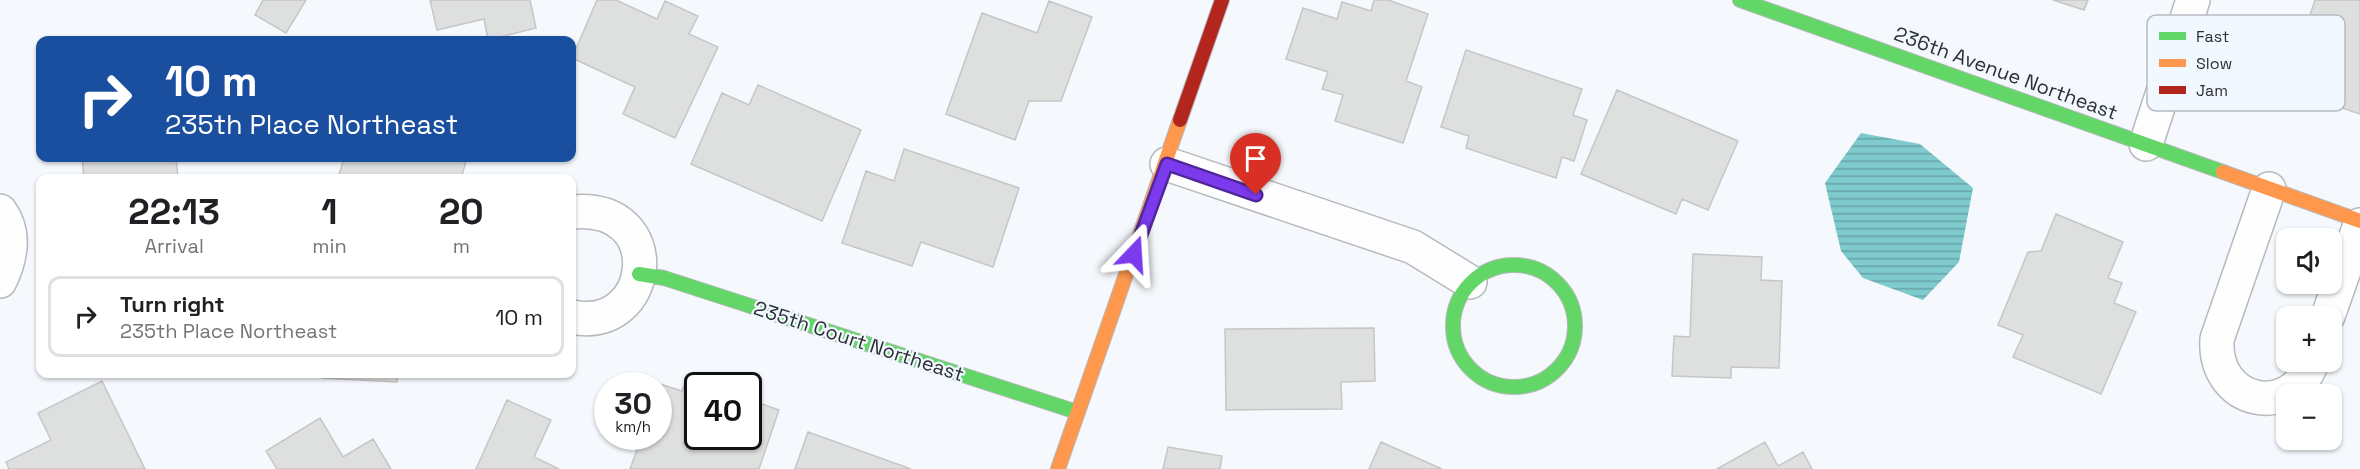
<!DOCTYPE html>
<meta charset="utf-8">
<style>
body{margin:0;font-family:"Space Grotesk",sans-serif;background:#f6f6f6;color:#202124;height:100vh;display:flex;flex-direction:column;font-size:22px;white-space:nowrap}
*{box-sizing:border-box;margin:0}
p{font-size:20px;color:#757577}
.icon{flex:none;width:33px;height:33px;fill:none;stroke:currentColor;stroke-width:2;stroke-linecap:round;stroke-linejoin:round}
.map{position:relative;flex:1;overflow:hidden}
.sheet{position:absolute;left:36px;top:174px;width:540px;height:204px;display:flex;flex-direction:column;background:#fff;border-radius:12px;box-shadow:0 2px 4px #0004}
.sheet>*{flex:none}
.top-card{position:absolute;left:36px;top:36px;width:540px;height:126px;border-radius:12px;box-shadow:0 2px 4px #0004;background:#1a4fa0;color:#fff;overflow:hidden}
.buttons{position:absolute;left:2276px;top:228px;display:grid;gap:12px}
.buttons a{display:grid;place-items:center;width:66px;height:66px;border-radius:12px;background:#fff;box-shadow:0 2px 4px #0004;font-size:30px}
.speed{position:absolute;left:594px;top:372px;display:flex;gap:12px;font-size:30px;font-weight:700;text-align:center}
.speed>*{display:grid;place-content:center;width:78px;height:78px;border-radius:50%;background:#fff;box-shadow:0 2px 4px #0004;line-height:1}
.speed small{font-size:15px;font-weight:400}
.speed .limit{border:3px solid #111;border-radius:9px;background:#fff;color:#111}
.pin{position:absolute;display:grid;place-items:center;width:51px;height:51px;color:#fff;margin:-62px -26px;border-radius:50% 50% 50% 0;rotate:-45deg;box-shadow:0 0 6px #0007}
.pin .icon{rotate:45deg}
.me{position:absolute;width:66px;margin:-33px;rotate:20deg;stroke-linejoin:round;filter:drop-shadow(0 0 4px #0008)}
.turn{display:flex;align-items:center;gap:21px;height:126px;padding:0 30px;font-size:27px}
.turn .icon{width:78px;height:78px;stroke-width:2.5}
.turn b{display:block;font-size:42px;line-height:51px}
.eta{display:flex;justify-content:space-evenly;align-items:center;height:102px;text-align:center}
.eta b{font-size:36px;font-weight:600;line-height:42px}
ul{padding:0;list-style:none}
li{display:flex;align-items:center;gap:18px;height:81px;margin:0 12px 9px;padding:0 18px;border:3px solid #e0e0e0;border-radius:12px}
li div{flex:1}
li b{display:block;font-size:22px}
li em{font-style:normal}
.map>svg:first-child{display:block}
.water{fill:url(#water-rules)}
.building{fill:#dedfdf;stroke:#c6c6c7;stroke-width:1.5}
.lines{fill:none;stroke-linecap:round;stroke-linejoin:round}
.street-casing{stroke:#b7b9bc;stroke-width:36}
.fast-casing{stroke:#b7b9bc;stroke-width:16}
.slow-casing{stroke:#b7b9bc;stroke-width:16}
.jam-casing{stroke:#b7b9bc;stroke-width:16}
.street{stroke:#fefeff;stroke-width:33}
.fast{stroke:#63d668;stroke-width:14}
.slow{stroke:#ff974d;stroke-width:14}
.jam{stroke:#b3261e;stroke-width:14}
.route-casing{stroke:#51269a;stroke-width:15}
.route{stroke:#7c3aed;stroke-width:10}
.labels{text-anchor:middle;dominant-baseline:central;stroke-width:4.5;stroke-linejoin:round;paint-order:stroke}
.street-label{font-size:20px;fill:#2d2f32;stroke:#f2f8ff}
.key{fill:#f2f8ff;stroke:#b7bcc2;stroke-width:1.5}
.key-label{font-size:16px;fill:#2d2f32}
</style>
<div class="map">
<svg width="2360" height="469" viewBox="0 0 2360 469">
<defs>
<pattern id="water-rules" width="6" height="5" patternUnits="userSpaceOnUse" patternTransform="scale(1.5)"><rect width="6" height="5" fill="#7ecacd"/><path d="M0 2.5h6" fill="none" stroke="#68a4a7"/></pattern>
</defs>
<rect width="100%" height="100%" fill="#f5f8fc"/>
<!-- water -->
<path class="water" d="M 1861,133 L 1920,144 L 1973,188 L 1959,262 L 1923,300 L 1863,278 L 1841,251 L 1825,183 Z"/>
<!-- building -->
<path class="building" d="M 263,0 L 306,0 L 286,33 L 255,15 Z
M 430,0 L 530,0 L 536,28 L 488,40 L 484,19 L 437,30 Z
M 597,0 L 616,0 L 657,19 L 665,1 L 698,16 L 689,34 L 718,47 L 675,138 L 623,114 L 635,87 L 572,58 Z
M 1374,0 L 1388,0 L 1428,14 L 1406,81 L 1422,87 L 1403,143 L 1335,121 L 1343,95 L 1322,89 L 1328,72 L 1286,59 L 1303,8 L 1337,19 L 1342,2 L 1371,11 Z
M 2053,0 L 2088,0 L 2084,10 Z
M 2315,0 L 2360,0 L 2360,114 L 2285,89 Z
M 1049,1 L 1092,17 L 1061,101 L 1029,101 L 1015,140 L 946,114 L 982,13 L 1037,33 Z
M 1466,50 L 1582,89 L 1573,115 L 1587,120 L 1574,161 L 1562,157 L 1556,178 L 1466,148 L 1469,136 L 1441,127 Z
M 758,85 L 861,130 L 822,221 L 691,164 L 722,93 L 749,105 Z
M 1617,90 L 1738,141 L 1708,210 L 1682,199 L 1676,214 L 1581,174 Z
M 904,149 L 1019,188 L 993,267 L 921,242 L 912,266 L 842,243 L 866,171 L 894,181 Z
M 82,158 L 176,158 L 178,178 L 84,178 Z
M 344,158 L 467,158 L 461,178 L 338,178 Z
M 2056,214 L 2123,242 L 2108,278 L 2122,283 L 2114,303 L 2136,312 L 2101,394 L 2013,357 L 2023,335 L 1998,325 L 2028,252 L 2041,251 Z
M 1693,254 L 1762,257 L 1761,280 L 1782,281 L 1779,368 L 1731,367 L 1731,378 L 1672,376 L 1674,336 L 1690,337 Z
M 1374,328 L 1375,381 L 1341,382 L 1342,409 L 1226,410 L 1225,329 Z
M 322,374 L 398,374 L 397,382 L 322,378 Z
M 687,378 L 708,386 L 698,386 L 698,436 L 748,436 L 748,399 L 779,410 L 759,469 L 630,469 L 642,436 L 658,436 L 660,384 L 682,391 Z
M 102,381 L 145,469 L 9,469 L 6,462 L 51,440 L 38,413 Z
M 507,400 L 551,420 L 534,457 L 559,469 L 476,469 Z
M 320,418 L 343,457 L 373,439 L 391,469 L 277,469 L 266,451 Z
M 808,432 L 911,469 L 795,469 Z
M 1381,442 L 1442,469 L 1369,469 Z
M 1765,442 L 1778,466 L 1803,452 L 1812,469 L 1717,469 Z
M 1168,447 L 1222,456 L 1220,469 L 1163,469 Z"/>
<g class="lines">
<!-- street casing -->
<g class="street-casing">
<path id="street" d="M 2146,144 L 2193,0
M 1167,164 L 1413,247 L 1470,282
M 2269,189 L 2217,339 C 2213,405 2292,420 2312,362
M 0,211 C 16,233 11,258 0,281
M 572,212 C 670,203 654,334 572,317
M 2328,316 L 2360,225"/>
</g>
<!-- fast casing -->
<g class="fast-casing">
<path id="fast" d="M 1740,0 L 2223,172
M1453 326a61 61 0 1 1 122 0a61 61 0 1 1-122 0Z
M 639,274 L 664,278 L 1077,412"/>
</g>
<!-- slow casing -->
<g class="slow-casing">
<path id="slow" d="M 2223,172 L 2360,221
M 1058,469 L 1180,120"/>
</g>
<!-- jam casing -->
<g class="jam-casing">
<path id="jam" d="M 1180,120 L 1222,0"/>
</g>
<!-- street -->
<use href="#street" class="street"/>
<!-- fast -->
<use href="#fast" class="fast"/>
<!-- slow -->
<use href="#slow" class="slow"/>
<!-- jam -->
<use href="#jam" class="jam"/>
</g>
<g class="lines">
<!-- route casing -->
<g class="route-casing">
<path id="route" d="M 1134,254 L 1167,164 L 1256,195"/>
</g>
<!-- route -->
<use href="#route" class="route"/>
</g>
<g class="labels">
<!-- street labels -->
<g class="street-label">
<text transform="translate(2006 73) rotate(20)">236th Avenue Northeast</text>
<text transform="translate(859 341) rotate(18)">235th Court Northeast</text>
</g>
</g>
<!-- legend -->
<rect x="2147" y="15" width="198" height="96" rx="9" class="key"/>
<rect x="2159" y="32" width="27" height="8" fill="#63d668"/>
<rect x="2159" y="59" width="27" height="8" fill="#ff974d"/>
<rect x="2159" y="86" width="27" height="8" fill="#b3261e"/>
<g class="key-label">
<text x="2196" y="42">Fast</text>
<text x="2196" y="69">Slow</text>
<text x="2196" y="96">Jam</text>
</g>
</svg>
<div class="buttons">
<a><svg class="icon" aria-label="sound" viewBox="0 0 24 24"><path d="M4 9h4l5-4v14l-5-4H4zM17 9q2 3 0 6"/></svg></a>
<a>+</a>
<a>−</a>
</div>
<div class="speed"><div>30<small>km/h</small></div><div class="limit">40</div></div>
<div class="pin" style="left:1256px;top:195px;background:#d93025"><svg class="icon" aria-label="arrive" viewBox="0 0 24 24"><path d="M6 21V4h12l-3 4 3 4H6"/></svg></div>
<svg class="me" style="left:1134px;top:254px" viewBox="-20 -20 40 40"><path d="M0-17L14 15 0 8-14 15z" fill="#7c3aed" stroke="#fff" stroke-width="4"/></svg>
<div class="top-card">
<div class="turn"><svg class="icon" aria-label="right" viewBox="0 0 24 24"><path d="M7 20v-9h11M14 6l5 5-5 5"/></svg><div><b>10 m</b>235th Place Northeast</div></div>
</div>
<section class="sheet">
<div class="eta">
<div><b>22:13</b><p>Arrival</p></div>
<div><b>1</b><p>min</p></div>
<div><b>20</b><p>m</p></div>
</div>
<ul>
<li><svg class="icon" aria-label="right" viewBox="0 0 24 24"><path d="M7 20v-9h11M14 6l5 5-5 5"/></svg><div><b>Turn right</b><p>235th Place Northeast</p></div><em>10 m</em></li>
</ul>
</section>
</div>
